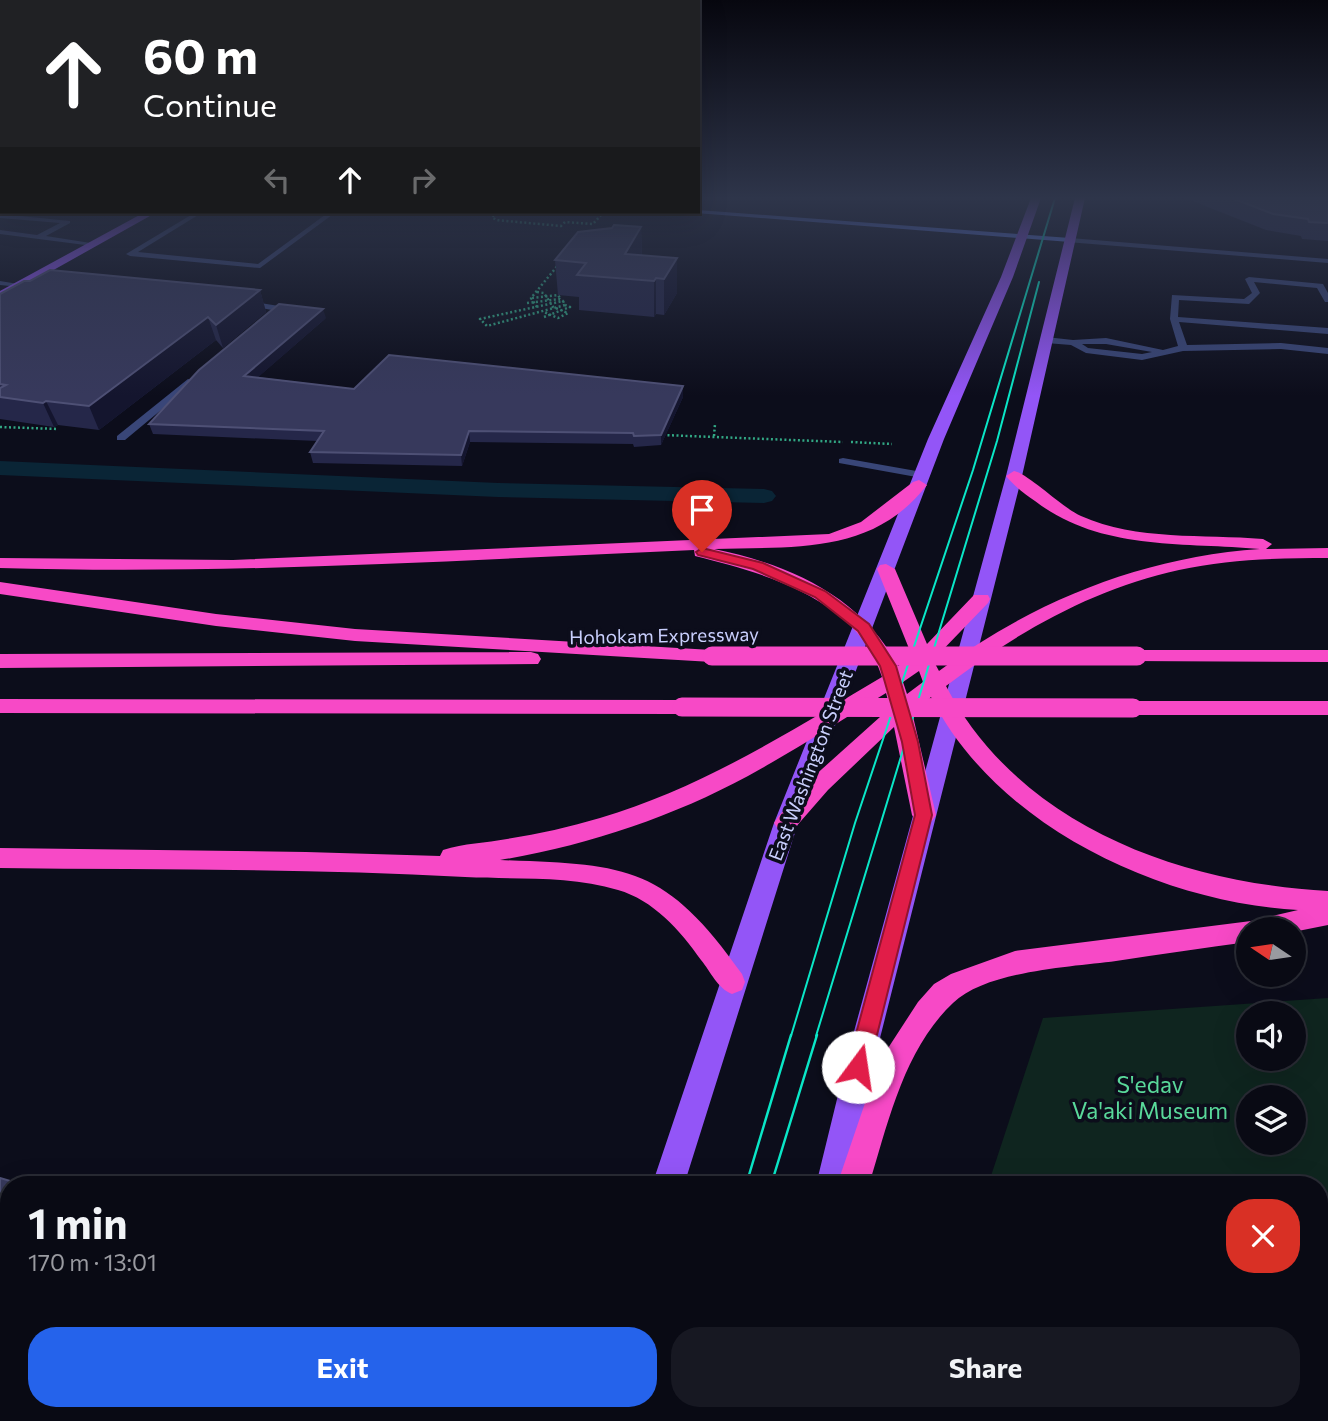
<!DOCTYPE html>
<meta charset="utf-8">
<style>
body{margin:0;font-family:Commissioner,sans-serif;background:#171822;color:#f1f3f6;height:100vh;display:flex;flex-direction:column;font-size:26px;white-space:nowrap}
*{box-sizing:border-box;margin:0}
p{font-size:23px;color:#999aa0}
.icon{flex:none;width:38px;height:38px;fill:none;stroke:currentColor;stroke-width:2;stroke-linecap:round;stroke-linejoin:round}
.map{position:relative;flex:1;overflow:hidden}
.side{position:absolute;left:0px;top:1176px;width:1328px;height:245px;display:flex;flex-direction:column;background:#090a14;border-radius:28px 28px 0 0;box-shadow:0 7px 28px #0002,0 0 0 2px #292b34}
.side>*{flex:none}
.banner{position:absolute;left:0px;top:0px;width:700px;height:214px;box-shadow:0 7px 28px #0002,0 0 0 2px #292b34;background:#202124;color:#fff;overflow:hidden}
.needle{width:46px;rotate:283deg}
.tools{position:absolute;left:1236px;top:917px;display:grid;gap:14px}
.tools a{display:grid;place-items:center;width:70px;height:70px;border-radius:50%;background:#090a14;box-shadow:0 7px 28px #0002,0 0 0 2px #292b34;font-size:35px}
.pin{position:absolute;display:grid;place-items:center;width:60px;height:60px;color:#fff;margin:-72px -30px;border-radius:50% 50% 50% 0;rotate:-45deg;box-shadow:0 0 7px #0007}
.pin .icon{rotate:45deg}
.me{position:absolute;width:77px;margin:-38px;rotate:14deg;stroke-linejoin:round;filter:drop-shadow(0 0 5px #0008)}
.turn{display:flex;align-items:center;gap:24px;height:147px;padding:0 28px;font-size:32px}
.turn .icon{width:91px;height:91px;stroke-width:2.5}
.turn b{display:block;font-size:49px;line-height:60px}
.lanes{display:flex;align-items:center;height:66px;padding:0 28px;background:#0003;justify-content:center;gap:35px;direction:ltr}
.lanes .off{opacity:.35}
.round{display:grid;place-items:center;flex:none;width:74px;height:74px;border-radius:28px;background:#171822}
.summary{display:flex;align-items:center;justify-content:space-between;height:119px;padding:0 28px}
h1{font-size:42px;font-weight:700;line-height:52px}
.cta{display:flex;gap:14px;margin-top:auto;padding:14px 28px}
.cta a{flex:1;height:80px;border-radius:28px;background:#2563eb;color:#fff;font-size:28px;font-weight:700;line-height:80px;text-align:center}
.cta a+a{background:#171822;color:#f1f3f6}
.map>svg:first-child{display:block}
.green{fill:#0f251f;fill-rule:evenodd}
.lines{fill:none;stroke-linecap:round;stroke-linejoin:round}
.canal{fill:#0a2536;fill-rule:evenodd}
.path{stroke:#32a784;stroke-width:2.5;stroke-dasharray:2 2.5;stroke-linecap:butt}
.lane{fill:#394678;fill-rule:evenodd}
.street{fill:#394678;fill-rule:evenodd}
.secondary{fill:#6484f8;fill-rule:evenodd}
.primary{fill:#9355f7;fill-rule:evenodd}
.highway{fill:#f749c6;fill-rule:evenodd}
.tram-far1{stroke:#0ae7c7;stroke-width:2}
.tram{stroke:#0ae7c7;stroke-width:2.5}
.highway-bridge{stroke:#f749c6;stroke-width:19}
.wall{fill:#252749}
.shaded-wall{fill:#14152e}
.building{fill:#37395c;stroke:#4e5075;stroke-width:2}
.route{fill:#e11d48;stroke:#92132f;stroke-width:2}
.labels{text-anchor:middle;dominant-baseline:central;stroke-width:7;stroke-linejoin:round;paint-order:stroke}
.street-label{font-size:19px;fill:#c9cffd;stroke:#0c0d1b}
.near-park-label{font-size:23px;fill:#59d89a;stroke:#0c0d1b}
</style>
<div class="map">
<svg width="1328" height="1421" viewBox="0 0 1328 1421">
<rect width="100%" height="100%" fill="#0c0d1b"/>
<!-- green -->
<path class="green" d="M 1328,998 L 1328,1421 L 959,1421 L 959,1412 L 1320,1412 L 1320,1185 L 988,1185 L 1043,1018 ZM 1248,1013 L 1293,1013 L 1293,1059 L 1248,1059 ZM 1293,1097 L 1293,1143 L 1248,1143 L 1248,1097 Z"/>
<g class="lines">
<!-- canal -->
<path class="canal" d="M 0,461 L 498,483 L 764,489 L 772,491 L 776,496 L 772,501 L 764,503 L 498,497 L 0,475 Z"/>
<!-- path -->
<path class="path" d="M 497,212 L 492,217 L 496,220 L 561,226 L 565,222 L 593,224 L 601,215
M 537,292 L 544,293 L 553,307 L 568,313 L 558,318 L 544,312
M 532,298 L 558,295 L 560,298
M 563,301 L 565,305 L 487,326 L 480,319 Z
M 527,303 L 560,299 L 563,301
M 537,307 L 531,298 L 559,264
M 544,317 L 570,307 L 565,305
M 0,427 L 58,429
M 663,435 L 843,442
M 714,436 L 715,424
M 851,442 L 892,444"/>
<!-- lane -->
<path class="lane" d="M 0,202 L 2,202 L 2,206 L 0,206 Z
M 196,212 L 203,212 L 138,252 L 258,264 L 329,212 L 336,212 L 260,268 L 130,256 L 126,254 Z
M 0,214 L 70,221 L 70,223 L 46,236 L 97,244 L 93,246 L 0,234 L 0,230 L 37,235 L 60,223 L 0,218 Z
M 1249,277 L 1323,284 L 1328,293 L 1328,302 L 1325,302 L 1317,288 L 1254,282 L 1260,293 L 1249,304 L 1179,300 L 1178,317 L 1328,328 L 1328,334 L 1179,322 L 1187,345 L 1281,343 L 1328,348 L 1328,354 L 1281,349 L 1183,351 L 1142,360 L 1086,353 L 1071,345 L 1046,343 L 1042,340 L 1046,337 L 1073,340 L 1106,338 L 1163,350 L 1178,346 L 1170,319 L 1172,295 L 1244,299 L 1252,293 L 1245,279 ZM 1082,344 L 1106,344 L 1152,352 L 1142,354 L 1088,348 Z
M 247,301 L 279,306 L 279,313 L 270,322 L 264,322 L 263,320 L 272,310 L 244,305 L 244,301 Z
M 188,379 L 196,381 L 125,440 L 117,440 L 117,436 Z
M 843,458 L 922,472 L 927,475 L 922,478 L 839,463 L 839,459 Z"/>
<!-- street -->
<path class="street" d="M 1070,238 L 1328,259 L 1328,263 L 1067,242 Z
M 0,281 L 24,285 L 20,287 L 0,285 Z"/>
<!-- secondary -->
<path class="secondary" d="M 698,210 L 1070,238 L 1074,240 L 1070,242 L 696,213 Z"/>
<!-- primary -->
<path class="primary" d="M 1031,198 L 1041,198 L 1013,277 L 944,439 L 798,823 L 684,1185 L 652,1185 L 774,823 L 928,439 L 1001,277 Z
M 1075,198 L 1085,198 L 1022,476 L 878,1046 L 848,1185 L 816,1185 L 850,1046 L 1006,476 Z
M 145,212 L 157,212 L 0,300 L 0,291 Z
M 584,1412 L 620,1412 L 618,1421 L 582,1421 Z"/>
<!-- highway -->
<path class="highway" d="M 1014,471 C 1030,475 1061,507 1081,516 C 1137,541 1203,534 1263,539 L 1272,544 L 1266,549 L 1328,548 L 1328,558 C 1278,558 1228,559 1179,570 C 1094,588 1014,634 946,686 C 1019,825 1179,883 1328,891 L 1328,925 L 1293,932 L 1293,929 L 1248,929 L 1248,942 C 1204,948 1160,954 1116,961 C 1070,967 986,971 953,1003 C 904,1049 888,1123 869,1185 L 837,1185 L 879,1062 L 918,1002 L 934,984 L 951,974 L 1015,951 L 1251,921 L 1298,910 C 1158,902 995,825 931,697 L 912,712 L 936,815 L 932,821 L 924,824 L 916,821 L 912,815 L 894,727 L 828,790 L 794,829 L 786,832 L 778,829 L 774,823 L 778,817 L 812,778 L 890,708 L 886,693 C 840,721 795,750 748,776 C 672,817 586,846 500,860 C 627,865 664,864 742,974 L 745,982 L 742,990 L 732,994 C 717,988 711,972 701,960 C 680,930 653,900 618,890 C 569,875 515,880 465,877 C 310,868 155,870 0,868 L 0,848 L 306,852 L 440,856 L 443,850 C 464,843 486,843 507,839 C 538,834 570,827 600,818 C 702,788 791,731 882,677 C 858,599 764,573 695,556 L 694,550 C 462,560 231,575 0,568 L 0,558 L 233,560 L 829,534 L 861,522 L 913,482 L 919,480 L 927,485 C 872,556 793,546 714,549 C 788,564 861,596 898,666 L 912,656 L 877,569 L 880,565 L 886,564 L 895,569 L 927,644 L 974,595 L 988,595 L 990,599 L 988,603 L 933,660 L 939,671 C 1033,601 1143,557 1260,549 C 1182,542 1100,551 1035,501 C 1025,494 1014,486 1006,476 ZM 919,671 L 923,682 L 907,694 L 903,682 Z
M 0,582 L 216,614 L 355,629 L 712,650 L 719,651 L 722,656 L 719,661 L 712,662 L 355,641 L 216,626 L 0,594 Z
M 1137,650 L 1328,650 L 1328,662 L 1130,661 L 1127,656 L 1130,651 Z
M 531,652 L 538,654 L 541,659 L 538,664 L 0,668 L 0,654 Z
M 0,699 L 682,700 L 689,702 L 692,707 L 689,712 L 682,714 L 0,713 Z
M 1133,701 L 1328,701 L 1328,715 L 1133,715 L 1126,713 L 1123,708 L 1126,703 Z
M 768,1412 L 804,1412 L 801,1421 L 769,1421 Z"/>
<!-- tram-far1 -->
<path class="tram-far1" d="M 791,1036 L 855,823 L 973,470 L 1055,198
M 816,1036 L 997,441 L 1039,282"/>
<!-- tram -->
<path class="tram" d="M 746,1185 L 791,1035
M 771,1185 L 817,1035
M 675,1421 L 678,1412
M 705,1421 L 707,1412"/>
<!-- highway-bridge -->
<path class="highway-bridge" d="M 712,656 L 1137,656
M 682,707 L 1133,708"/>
</g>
<!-- wall -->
<path class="wall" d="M 1185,198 L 1328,198 L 1328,241 L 1302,239 L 1301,236 L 1266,230 Z
M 641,227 L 642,255 L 677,258 L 677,293 L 664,315 L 656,314 L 654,317 L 579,310 L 579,297 L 558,295 L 555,260 Z
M 260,290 L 266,312 L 223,348 L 216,340 L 99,430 L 58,425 L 54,427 L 0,419 L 0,294 Z
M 326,318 L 258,377 L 354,389 L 683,397 L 661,445 L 634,447 L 633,444 L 470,442 L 462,466 L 313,463 L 310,452 L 317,441 L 153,434 L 149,424 Z"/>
<!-- shaded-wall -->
<path class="shaded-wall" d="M 641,227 L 642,261 L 625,254 Z
M 677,258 L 677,293 L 664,315 L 664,279 Z
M 656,278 L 656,314 L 654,317 L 654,281 Z
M 260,290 L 266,312 L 223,348 L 216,325 Z
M 323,309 L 326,318 L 248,386 L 244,376 Z
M 208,317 L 216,340 L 99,430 L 89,406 Z
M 683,386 L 683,397 L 661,445 L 661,435 Z
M 46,401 L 58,425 L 54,427 L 43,403 Z
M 469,431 L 470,442 L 462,466 L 461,455 Z
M 9,1194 L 9,1240 L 0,1234 L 0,1207 Z
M 460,1412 L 476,1412 L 473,1421 L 457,1421 Z"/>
<!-- building -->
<path class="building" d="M 1232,198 L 1328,198 L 1328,223 L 1309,222 L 1308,219 L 1273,214 Z
M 614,225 L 641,227 L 625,254 L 677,258 L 664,279 L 656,278 L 654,281 L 577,275 L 586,263 L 555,260 L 578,232 L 612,228 Z
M 50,270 L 260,290 L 216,325 L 208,317 L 89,406 L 46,401 L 43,403 L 0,397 L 0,388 L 6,385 L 0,384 L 0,294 L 24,281 L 30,281 Z
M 279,304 L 323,309 L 244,376 L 354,389 L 389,355 L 683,386 L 661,435 L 634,436 L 633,433 L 469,431 L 461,455 L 310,452 L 324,431 L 149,424 L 199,370 Z
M 0,1178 L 17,1183 L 15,1185 L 9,1185 L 9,1194 L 0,1207 Z
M 0,1228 L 9,1230 L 9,1412 L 460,1412 L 457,1421 L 0,1421 Z"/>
<!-- sky -->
<linearGradient id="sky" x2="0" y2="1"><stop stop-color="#07070f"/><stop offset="0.5" stop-color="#2e354a"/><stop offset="1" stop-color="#2e354a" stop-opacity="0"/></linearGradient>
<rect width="1328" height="396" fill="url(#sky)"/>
<!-- route -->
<path class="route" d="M 702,548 L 763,563 L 825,591 L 869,624 L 896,666 L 918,742 L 932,815 L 869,1067 L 866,1074 L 858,1077 L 851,1074 L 847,1067 L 915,815 L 902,742 L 884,679 L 880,666 L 858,631 L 815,597 L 753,569 L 698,555 L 696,552 Z"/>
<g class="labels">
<!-- street labels -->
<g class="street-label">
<text transform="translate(664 635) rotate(-1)">Hohokam Expressway</text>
<text transform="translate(810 765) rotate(-69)">East Washington Street</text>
</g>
<!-- near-park labels -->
<g class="near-park-label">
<text x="1150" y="1084">S'edav<tspan x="1150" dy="26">Va'aki Museum</tspan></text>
</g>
</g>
</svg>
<div class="tools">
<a><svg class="needle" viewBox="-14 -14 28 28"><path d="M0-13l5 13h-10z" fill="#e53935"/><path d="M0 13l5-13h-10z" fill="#999aa0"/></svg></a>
<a><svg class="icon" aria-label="sound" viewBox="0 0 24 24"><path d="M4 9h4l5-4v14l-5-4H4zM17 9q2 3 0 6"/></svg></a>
<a><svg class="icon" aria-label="layers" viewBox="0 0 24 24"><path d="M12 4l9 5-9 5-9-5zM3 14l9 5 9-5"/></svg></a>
</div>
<div class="pin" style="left:702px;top:552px;background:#d93025"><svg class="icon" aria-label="arrive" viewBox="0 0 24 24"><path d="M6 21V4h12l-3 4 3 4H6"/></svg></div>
<svg class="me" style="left:858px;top:1067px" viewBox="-20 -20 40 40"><circle r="19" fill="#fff"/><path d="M0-13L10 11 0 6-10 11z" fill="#e11d48"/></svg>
<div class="banner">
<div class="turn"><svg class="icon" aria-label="ahead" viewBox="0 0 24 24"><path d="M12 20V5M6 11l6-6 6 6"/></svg><div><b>60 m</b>Continue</div></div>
<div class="lanes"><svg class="icon off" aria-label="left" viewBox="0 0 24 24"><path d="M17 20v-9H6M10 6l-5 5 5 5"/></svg><svg class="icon" aria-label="ahead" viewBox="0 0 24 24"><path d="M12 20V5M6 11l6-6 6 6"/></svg><svg class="icon off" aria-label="right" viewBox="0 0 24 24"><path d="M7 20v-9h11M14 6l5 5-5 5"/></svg></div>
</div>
<section class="side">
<div class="summary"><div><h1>1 min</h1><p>170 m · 13:01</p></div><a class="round" style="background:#d93025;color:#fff"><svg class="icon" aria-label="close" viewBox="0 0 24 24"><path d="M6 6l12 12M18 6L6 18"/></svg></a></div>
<div class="cta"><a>Exit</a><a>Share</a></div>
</section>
</div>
